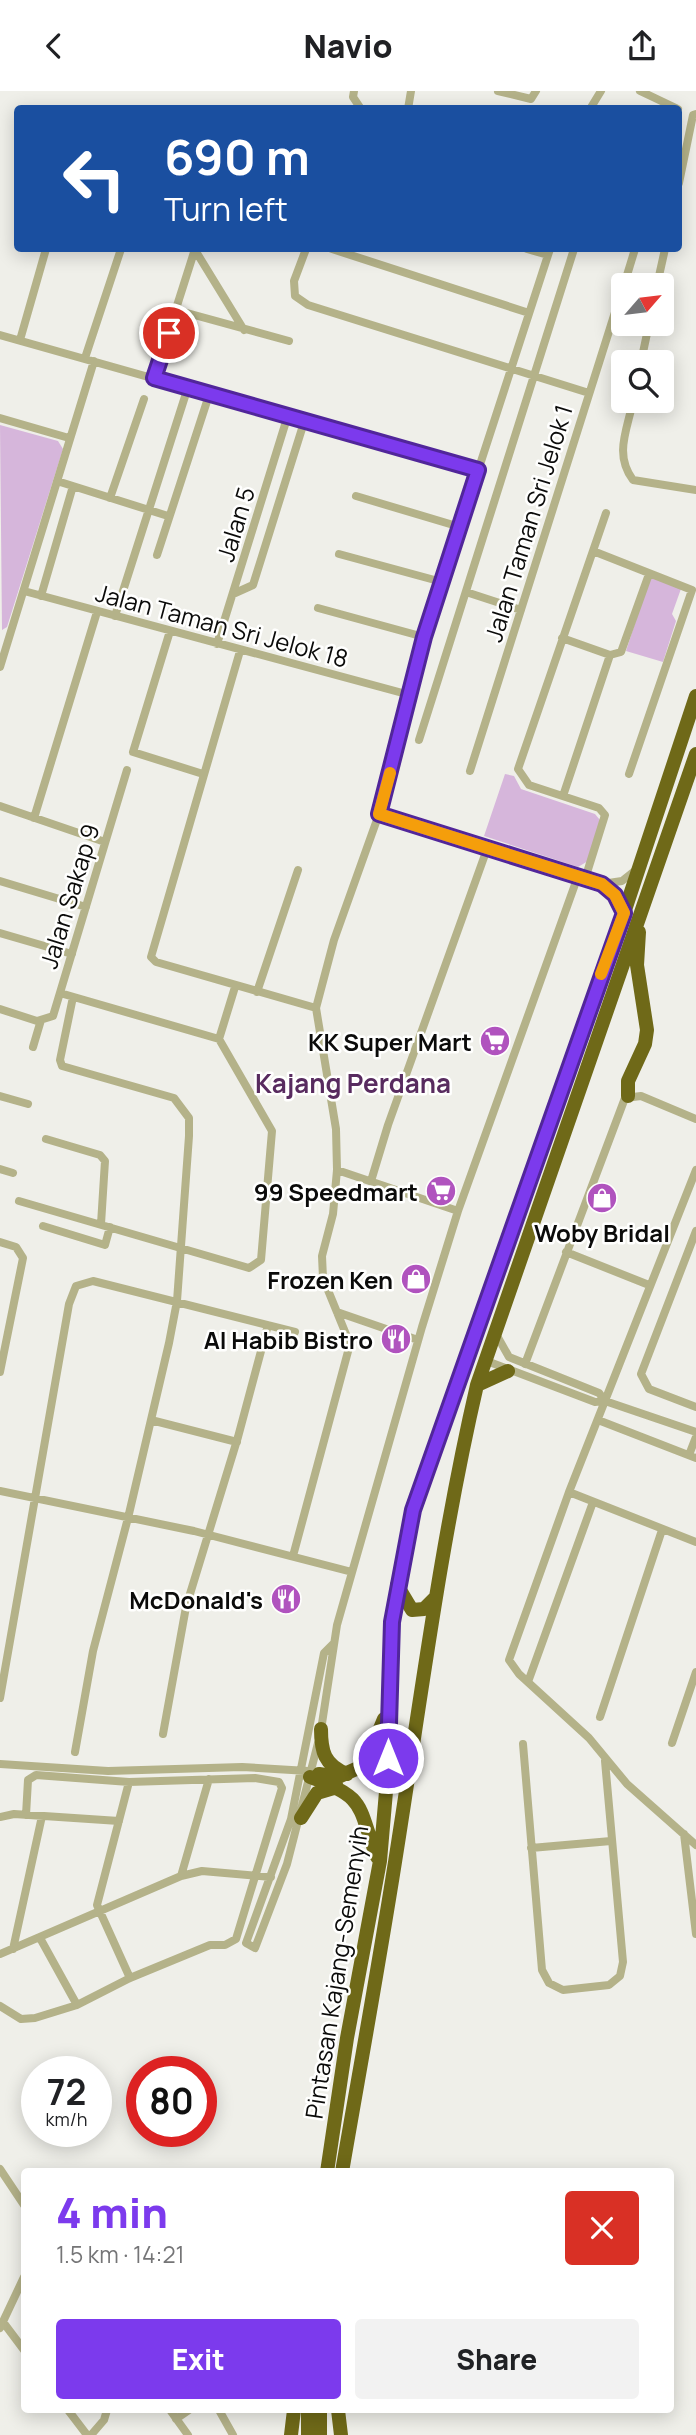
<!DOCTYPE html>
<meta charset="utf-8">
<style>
body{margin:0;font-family:Manrope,sans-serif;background:#f2f2f2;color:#202124;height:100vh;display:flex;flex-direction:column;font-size:26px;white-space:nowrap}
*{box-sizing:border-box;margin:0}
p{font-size:23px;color:#757577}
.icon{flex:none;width:38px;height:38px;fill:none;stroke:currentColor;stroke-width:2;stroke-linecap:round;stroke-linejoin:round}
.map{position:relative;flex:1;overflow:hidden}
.details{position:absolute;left:21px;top:2077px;width:653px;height:245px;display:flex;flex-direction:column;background:#fff;border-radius:7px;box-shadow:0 4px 18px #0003}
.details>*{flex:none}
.top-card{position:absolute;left:14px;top:14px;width:668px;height:147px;border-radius:7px;box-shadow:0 4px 18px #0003;background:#1a4fa0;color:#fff;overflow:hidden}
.needle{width:46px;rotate:62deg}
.buttons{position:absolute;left:611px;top:182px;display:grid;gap:14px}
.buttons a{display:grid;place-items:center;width:63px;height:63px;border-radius:7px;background:#fff;box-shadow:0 4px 18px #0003;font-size:35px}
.speed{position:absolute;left:21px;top:1965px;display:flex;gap:14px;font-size:35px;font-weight:700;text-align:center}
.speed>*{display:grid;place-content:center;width:91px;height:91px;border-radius:50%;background:#fff;box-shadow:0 4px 18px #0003;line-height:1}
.speed small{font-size:18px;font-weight:400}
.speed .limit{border:10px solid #d22;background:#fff;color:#111}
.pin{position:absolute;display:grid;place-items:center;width:60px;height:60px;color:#fff;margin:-30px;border:4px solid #fff;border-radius:50%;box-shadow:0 2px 7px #0007}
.me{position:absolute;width:77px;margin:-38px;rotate:0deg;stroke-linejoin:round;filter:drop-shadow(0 0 5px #0008)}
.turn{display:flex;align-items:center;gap:24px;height:147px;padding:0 35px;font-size:32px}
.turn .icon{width:91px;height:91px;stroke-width:2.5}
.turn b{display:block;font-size:49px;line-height:60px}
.round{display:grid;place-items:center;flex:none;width:74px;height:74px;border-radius:7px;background:#f2f2f2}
.summary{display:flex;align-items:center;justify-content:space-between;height:119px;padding:0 35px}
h1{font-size:42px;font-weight:800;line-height:52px;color:#7c3aed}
.cta{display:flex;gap:14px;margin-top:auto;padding:14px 35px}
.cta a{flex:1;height:80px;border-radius:7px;background:#7c3aed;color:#fff;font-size:28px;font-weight:800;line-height:80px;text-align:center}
.cta a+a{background:#f2f2f2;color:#202124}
header{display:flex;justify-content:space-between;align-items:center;height:91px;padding:0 35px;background:#fff;font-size:32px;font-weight:800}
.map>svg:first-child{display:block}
.green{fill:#d6b6db}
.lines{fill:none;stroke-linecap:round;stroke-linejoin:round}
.street{stroke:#b4b289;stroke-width:8}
.highway{stroke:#6f6918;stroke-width:14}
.route-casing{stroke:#51269a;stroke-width:18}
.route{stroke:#7c3aed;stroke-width:12}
.slow{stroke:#f59e0b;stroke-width:12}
.labels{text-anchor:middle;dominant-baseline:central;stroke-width:5;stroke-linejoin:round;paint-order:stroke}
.street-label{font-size:24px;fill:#0b0b0a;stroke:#fffffe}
.poi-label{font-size:24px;font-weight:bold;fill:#0b0b0a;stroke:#fffffe;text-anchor:end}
.neighbourhood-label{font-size:26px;font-weight:bold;fill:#582b5f;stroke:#fffffe}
</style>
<header><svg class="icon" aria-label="back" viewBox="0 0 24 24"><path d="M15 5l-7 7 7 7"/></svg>Navio<svg class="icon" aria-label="share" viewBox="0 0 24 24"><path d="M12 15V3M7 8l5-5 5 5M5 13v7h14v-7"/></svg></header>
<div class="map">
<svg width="696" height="2344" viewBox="0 0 696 2344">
<rect width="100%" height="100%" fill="#efefe9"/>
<!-- green -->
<path class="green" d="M 0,334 L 58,350 L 63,358 L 7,536 L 2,539 Z
M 650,486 L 682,495 L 672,523 L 676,530 L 663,571 L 626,560 Z
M 505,683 L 514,685 L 521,698 L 595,723 L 600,729 L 588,770 L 578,776 L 484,745 Z"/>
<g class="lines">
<!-- street -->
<path class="street" d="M 354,0 L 353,6 L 361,18
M 498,0 L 531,8 L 536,0
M 640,0 L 678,18
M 408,18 L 411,0
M 590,18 L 601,0
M 679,92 L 693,24 L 696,23
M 306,158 L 294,190 L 295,205 L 308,214 L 589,302
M 332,158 L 529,222
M 527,158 L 548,164
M 195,159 L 244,239
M 624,194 L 635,158
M 657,194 L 665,158
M 176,219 L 289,250
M 0,244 L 478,379
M 20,249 L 46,158
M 85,267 L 121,158
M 641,271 L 649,233
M 154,287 L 195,158
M 633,310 C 627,340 614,363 633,389 L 696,399
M 0,327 L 69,347
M 57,390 L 168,425
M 356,405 L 460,436
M 110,407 L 144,308
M 593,460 L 692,499 L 629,683
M 339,463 L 442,491
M 157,464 L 210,301
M 24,500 L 410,604
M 466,501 L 521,519
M 233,503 L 253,494 L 305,328
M 41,505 L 73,395
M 318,517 L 424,546
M 115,525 L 188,296
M 170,540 L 133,661 L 203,683
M 562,547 L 610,564
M 217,553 L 288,324
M 240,560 L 151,866 L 156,871 L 316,917
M 0,576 L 94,270
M 419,649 L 574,158
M 470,680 L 623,196
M 563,705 L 610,564 L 621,561 L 649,483
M 0,715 L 105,751
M 379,723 L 602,793 L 622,790 L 637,778
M 34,727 L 97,521
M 585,788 L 605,724 L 599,717 L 529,694 L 518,678 L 606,422
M 0,790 L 86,816
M 602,793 L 615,804 L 623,820
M 0,842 L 72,863
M 257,901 L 298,779
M 73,906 L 60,969 L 62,975 L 174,1007 L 189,1027 L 189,1045 L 177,1210 L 169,1252 L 128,1427 L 93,1560 L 75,1661
M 0,918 L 37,930 L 53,925 L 127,679
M 219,948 L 235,896
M 33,956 L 41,929
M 0,1005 L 28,1013
M 46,1048 L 100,1064 L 105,1070 L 101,1133
M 0,1078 L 13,1082
M 337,1079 L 458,1120
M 696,1079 L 569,1401 L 509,1569 L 519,1583 L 589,1647 L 627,1693 L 696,1754
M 371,1090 L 388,1034 L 487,758
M 19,1110 L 249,1177 L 261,1169 L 272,1040 L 219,948 L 60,902
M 43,1135 L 105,1154 L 110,1136
M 696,1140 L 641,1283 L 649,1298 L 696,1316
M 0,1151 L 16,1156 L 23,1167 L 0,1281
M 566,1161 L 649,1194
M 337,1221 L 418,1249
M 496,1243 L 509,1266 L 599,1302 L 605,1310
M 484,1269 L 595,1311 L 605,1310 L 696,1341
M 525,1273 L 625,1007 L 641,1005 L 696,1028
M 151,1329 L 237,1351
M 598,1329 L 696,1367
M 689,1364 L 696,1346
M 0,1400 L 194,1440 L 352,1481
M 569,1401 L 696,1451
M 293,1465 L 350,1253 L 323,1187 L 322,1165 L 333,1123 L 337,1079 L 336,1038 L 316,917 L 334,849 L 379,723 L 424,546 L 550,158
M 528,1591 L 593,1411
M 0,1607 L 69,1213 L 76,1195 L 93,1190 L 295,1241
M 600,1626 L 662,1439
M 321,1639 L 337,1534 L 422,1236 L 458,1120 L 578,785
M 163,1643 L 186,1516 L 238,1346 L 268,1234
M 318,1652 L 287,1773 L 255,1857 L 246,1852 L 291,1728 L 324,1562 L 334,1552
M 672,1652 L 696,1581
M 523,1653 L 542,1879 L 549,1892 L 563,1899 L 609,1894 L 620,1885 L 623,1871 L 605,1670
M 0,1673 L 108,1680 L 242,1676 L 308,1680
M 129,1691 L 97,1814 L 130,1887
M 0,1726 L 14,1723 L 119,1730
M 684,1743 L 696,1843
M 531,1757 L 611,1750
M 181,1785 L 209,1688
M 40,1847 L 77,1914
M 13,1858 L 42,1725
M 0,1863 L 181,1785 L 202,1780 L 271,1786
M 0,1915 L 21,1928 L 35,1927 L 77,1914 L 130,1887 L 210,1854 L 225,1854 L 236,1848 L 282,1697 L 279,1691 L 255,1687 L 129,1691 L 36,1684 L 28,1689 L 26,1724
M 0,2078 L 24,2114
M 3,2231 L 24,2259
M 0,2237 L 24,2186
M 68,2319 L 87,2344
M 170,2319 L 188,2344
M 219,2319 L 233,2344
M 176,2328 L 189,2319
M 91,2344 L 104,2329 L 107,2319"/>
<!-- highway -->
<path class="highway" d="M 628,1005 L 628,990 L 645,953 L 647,939 L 637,874 L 639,841
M 477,1294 L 508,1280
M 397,1494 L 412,1519 L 424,1518 L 435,1507
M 321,1638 C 321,1660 324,1674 347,1683
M 319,1683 L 338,1686 L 365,1674 L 384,1628
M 310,1686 C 368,1707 357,1715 377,1766
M 301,1727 L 317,1702 L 337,1696
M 327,2081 L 347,1947 L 380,1770 L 387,1689 L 392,1531 L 413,1419 L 624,822 L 696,605
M 342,2081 C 361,1971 381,1862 398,1752 C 422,1599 442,1445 477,1294 L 696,663
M 320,2319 L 320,2344
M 338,2319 L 341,2344
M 291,2344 L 294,2319
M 308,2344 L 308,2319"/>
</g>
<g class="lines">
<!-- route casing -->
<g class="route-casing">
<path id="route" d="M 169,242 L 154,287 L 478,379 L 424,546 L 379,723 L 602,793 L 615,804 L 624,822 L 413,1419 L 392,1531 L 388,1667"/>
</g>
<!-- route -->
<use href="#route" class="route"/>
<!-- slow -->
<path class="slow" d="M 390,682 L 379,723 L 602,793 L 615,804 L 624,822 L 601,883"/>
</g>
<!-- icons -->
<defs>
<g id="supermarket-disc" transform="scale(1.575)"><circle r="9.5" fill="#b053be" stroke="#fffffe"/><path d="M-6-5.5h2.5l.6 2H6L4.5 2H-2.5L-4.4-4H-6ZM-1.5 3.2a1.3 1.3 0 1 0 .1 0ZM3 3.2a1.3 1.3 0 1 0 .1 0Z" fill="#fff"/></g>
<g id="shop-disc" transform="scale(1.575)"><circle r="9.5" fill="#b053be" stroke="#fffffe"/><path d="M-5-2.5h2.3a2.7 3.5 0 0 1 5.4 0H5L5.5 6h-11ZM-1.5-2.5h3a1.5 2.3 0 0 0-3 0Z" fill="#fff"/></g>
<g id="restaurant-disc" transform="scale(1.575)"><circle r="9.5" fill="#b053be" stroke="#fffffe"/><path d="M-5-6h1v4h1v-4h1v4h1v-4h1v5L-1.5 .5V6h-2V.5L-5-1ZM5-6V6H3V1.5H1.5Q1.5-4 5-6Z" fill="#fff"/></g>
</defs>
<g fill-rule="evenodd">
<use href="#supermarket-disc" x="495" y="950"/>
<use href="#supermarket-disc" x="441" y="1100"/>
<use href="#shop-disc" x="602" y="1107"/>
<use href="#shop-disc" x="416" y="1188"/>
<use href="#restaurant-disc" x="396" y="1248"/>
<use href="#restaurant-disc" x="286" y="1508"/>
</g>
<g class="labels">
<!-- street labels -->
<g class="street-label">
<text transform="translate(528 432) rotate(-73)">Jalan Taman Sri Jelok 1</text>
<text transform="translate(235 433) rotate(-73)">Jalan 5</text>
<text transform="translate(222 534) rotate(15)">Jalan Taman Sri Jelok 18</text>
<text transform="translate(69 805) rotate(-73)">Jalan Sakap 9</text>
<text transform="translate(336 1881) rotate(-81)">Pintasan Kajang-Semenyih</text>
</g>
<!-- poi labels -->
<g class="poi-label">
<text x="472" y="950">KK Super Mart</text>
<text x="418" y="1100">99 Speedmart</text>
<text x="602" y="1141" text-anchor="middle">Woby Bridal</text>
<text x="393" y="1188">Frozen Ken</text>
<text x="373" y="1248">Al Habib Bistro</text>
<text x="263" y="1508">McDonald's</text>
</g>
<!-- neighbourhood labels -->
<g class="neighbourhood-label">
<text x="353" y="992">Kajang Perdana</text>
</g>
</g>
</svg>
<div class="buttons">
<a><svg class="needle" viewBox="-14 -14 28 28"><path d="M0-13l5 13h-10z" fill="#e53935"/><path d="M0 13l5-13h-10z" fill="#757577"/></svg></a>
<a><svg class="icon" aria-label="search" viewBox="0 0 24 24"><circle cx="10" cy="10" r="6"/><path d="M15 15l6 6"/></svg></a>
</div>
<div class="speed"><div>72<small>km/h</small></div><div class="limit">80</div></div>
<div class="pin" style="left:169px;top:242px;background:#d93025"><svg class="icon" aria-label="arrive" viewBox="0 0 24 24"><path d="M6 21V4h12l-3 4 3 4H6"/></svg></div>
<svg class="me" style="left:388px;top:1667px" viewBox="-20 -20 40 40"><circle r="17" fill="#7c3aed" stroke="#fff" stroke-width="3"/><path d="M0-11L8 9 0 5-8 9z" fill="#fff"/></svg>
<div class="top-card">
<div class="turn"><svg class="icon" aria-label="left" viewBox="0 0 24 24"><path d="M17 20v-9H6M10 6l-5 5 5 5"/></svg><div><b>690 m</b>Turn left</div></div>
</div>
<section class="details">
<div class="summary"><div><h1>4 min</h1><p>1.5 km · 14:21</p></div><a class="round" style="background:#d93025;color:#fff"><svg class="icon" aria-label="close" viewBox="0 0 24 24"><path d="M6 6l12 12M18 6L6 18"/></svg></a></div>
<div class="cta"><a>Exit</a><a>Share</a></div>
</section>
</div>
